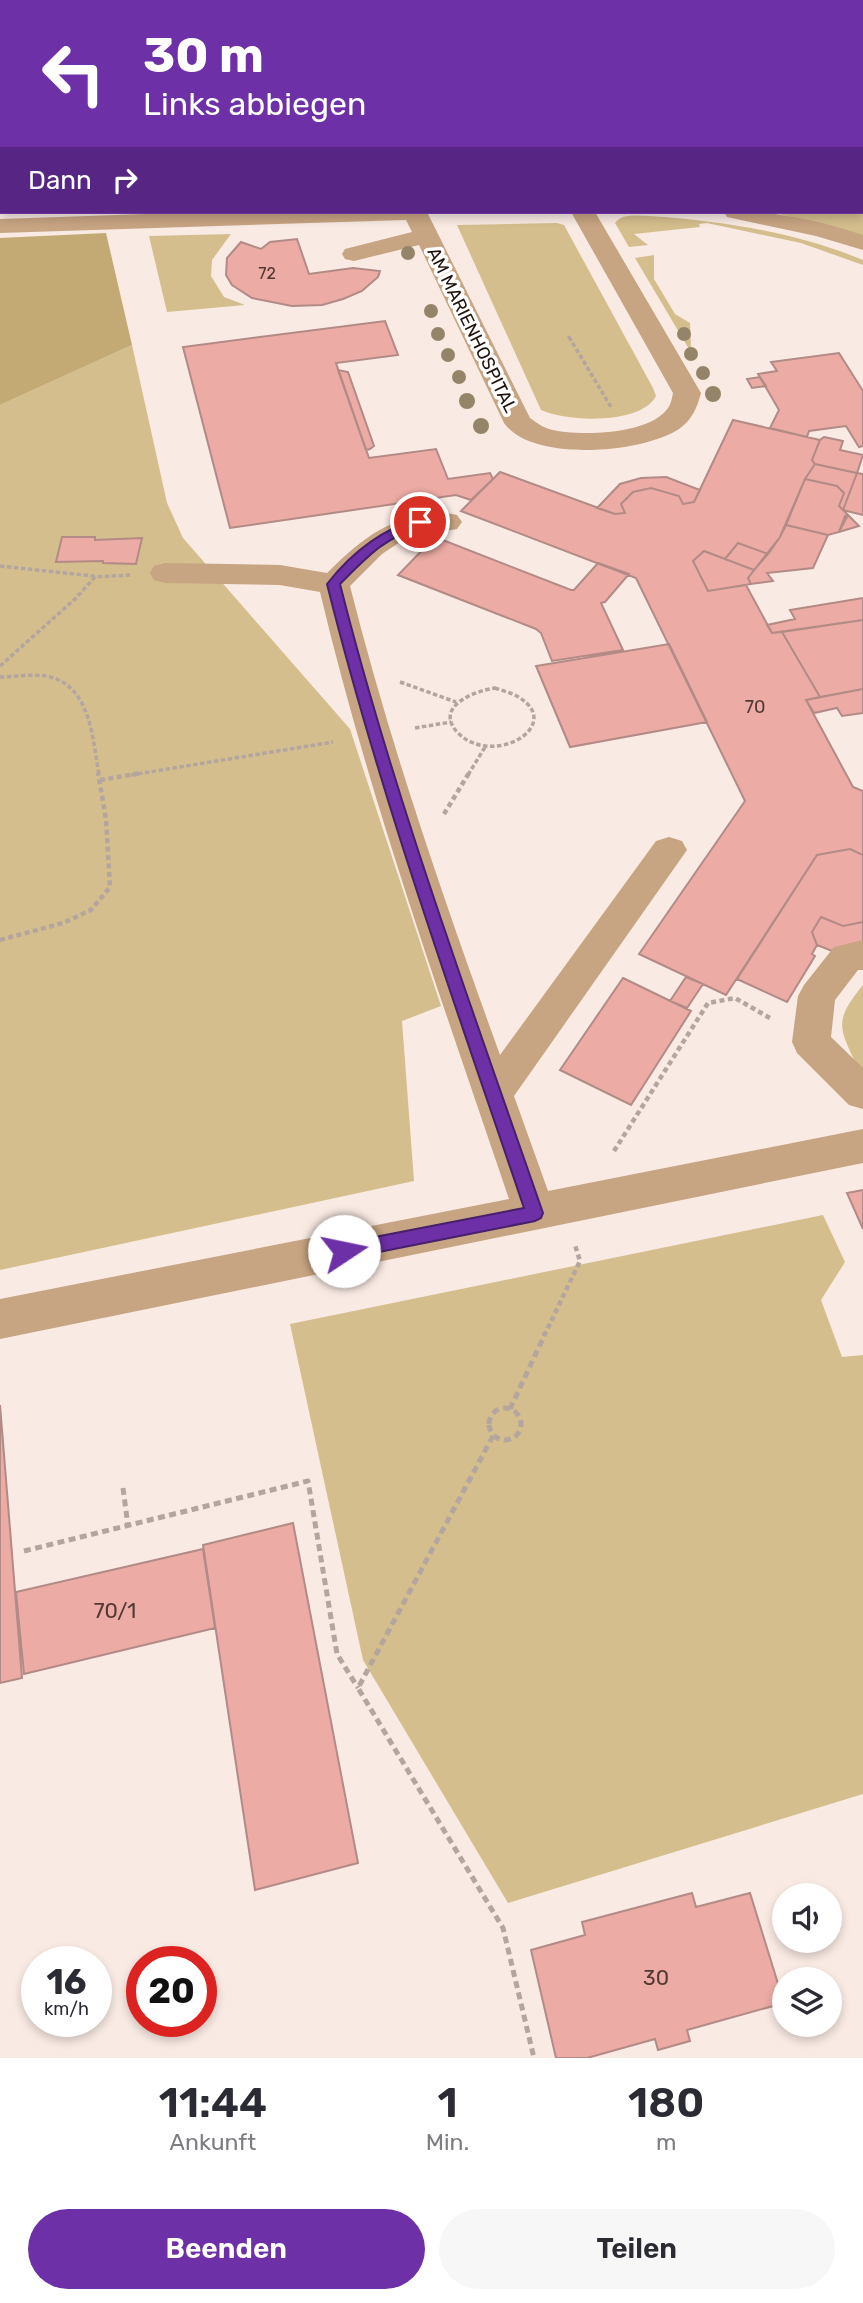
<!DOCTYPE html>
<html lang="de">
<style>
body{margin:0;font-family:Rubik,sans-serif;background:#f7f7f7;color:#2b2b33;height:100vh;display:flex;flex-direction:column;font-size:26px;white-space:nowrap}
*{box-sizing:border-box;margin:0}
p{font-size:23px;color:#7c7c81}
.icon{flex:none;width:38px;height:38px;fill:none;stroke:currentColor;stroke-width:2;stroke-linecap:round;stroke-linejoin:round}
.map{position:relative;height:2058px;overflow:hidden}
.sheet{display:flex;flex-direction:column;background:#fff;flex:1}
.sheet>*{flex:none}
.top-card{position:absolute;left:0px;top:0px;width:864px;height:214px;box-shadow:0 4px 10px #0003;background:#6d30a6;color:#fff;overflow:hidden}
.tools{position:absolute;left:772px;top:1883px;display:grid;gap:14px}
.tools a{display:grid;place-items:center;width:70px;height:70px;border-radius:50%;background:#fff;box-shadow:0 4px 10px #0003;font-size:35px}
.speed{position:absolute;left:21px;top:1946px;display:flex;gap:14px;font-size:35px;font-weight:700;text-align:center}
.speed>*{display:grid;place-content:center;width:91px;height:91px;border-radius:50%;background:#fff;box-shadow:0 4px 10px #0003;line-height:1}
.speed small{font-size:18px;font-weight:400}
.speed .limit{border:10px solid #d22;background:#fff;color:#111}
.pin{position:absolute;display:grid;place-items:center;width:60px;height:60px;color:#fff;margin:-30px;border:4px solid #fff;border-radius:50%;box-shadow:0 2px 7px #0007}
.me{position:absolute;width:77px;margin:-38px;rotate:79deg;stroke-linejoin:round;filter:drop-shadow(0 0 5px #0008)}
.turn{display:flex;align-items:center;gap:24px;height:147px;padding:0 28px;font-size:32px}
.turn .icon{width:91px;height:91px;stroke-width:2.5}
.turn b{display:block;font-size:49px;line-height:60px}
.then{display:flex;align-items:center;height:66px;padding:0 28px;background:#0003;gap:14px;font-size:26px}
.eta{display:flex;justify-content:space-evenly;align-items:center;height:119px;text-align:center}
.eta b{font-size:42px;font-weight:600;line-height:49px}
.button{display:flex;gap:14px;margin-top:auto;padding:14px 28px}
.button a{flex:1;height:80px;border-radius:42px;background:#6d30a6;color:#fff;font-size:28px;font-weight:600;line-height:80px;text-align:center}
.button a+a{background:#f7f7f7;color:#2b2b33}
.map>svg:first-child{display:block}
.green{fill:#d4be8d}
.forest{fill:#c3aa74}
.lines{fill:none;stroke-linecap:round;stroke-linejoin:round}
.stream{fill:#8c5e66;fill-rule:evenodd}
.building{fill:#ecaba4;stroke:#b28a86;stroke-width:2}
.path-far3{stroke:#b4a59f;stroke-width:2.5;stroke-dasharray:3.5 2;stroke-linecap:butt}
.path-far2{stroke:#b4a59f;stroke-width:3.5;stroke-dasharray:4.5 2.5;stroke-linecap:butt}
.path-far1{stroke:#b4a59f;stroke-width:4.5;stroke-dasharray:5 3.5;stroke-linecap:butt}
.path{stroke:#b4a59f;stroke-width:5;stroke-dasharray:7 4.5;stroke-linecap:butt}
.minor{fill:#c7a482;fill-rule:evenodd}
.tree{fill:#958568}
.route{fill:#6d30a6;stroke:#471f6c;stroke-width:2}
.labels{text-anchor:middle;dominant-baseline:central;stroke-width:7;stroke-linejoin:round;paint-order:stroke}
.far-number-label{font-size:16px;fill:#523832}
.far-street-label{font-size:18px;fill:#1f120c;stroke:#fff}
.number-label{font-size:18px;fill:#523832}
.near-number-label{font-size:21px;fill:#523832}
</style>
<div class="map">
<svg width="863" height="2058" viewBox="0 0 863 2058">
<rect width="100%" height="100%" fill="#f9eae3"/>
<!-- green -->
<path class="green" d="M 0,0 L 650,0 L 653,2 L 2,2 L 0,206 Z
M 863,152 L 863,236 L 772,212 L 863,212 Z
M 650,216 C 723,221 795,232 863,260 L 863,265 L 801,243 L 707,223 L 699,224 L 700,227 L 634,234 L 648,245 L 629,247 L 615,223 C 622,213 638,216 650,216 Z
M 557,223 L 564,225 L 653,388 L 656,396 C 641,425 567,422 541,410 L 457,225 Z
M 231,234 L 212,260 L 211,276 L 224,297 L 245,305 L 167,312 L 149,236 Z
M 654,255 L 654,279 L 675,314 L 690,323 L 691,349 L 689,349 L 635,258 Z
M 132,345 L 167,503 L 183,538 L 350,729 L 441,1006 L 402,1021 L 414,1181 L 0,1270 L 0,405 Z
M 863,985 L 863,1073 L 858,1068 C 839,1027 833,1022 863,985 Z
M 823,1215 L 845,1262 L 821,1300 L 842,1357 L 863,1355 L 863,1794 L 508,1903 L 363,1660 L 290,1324 Z"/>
<!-- forest -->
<path class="forest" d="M 106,233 L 132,345 L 0,405 L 0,238 Z"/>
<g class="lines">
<!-- stream -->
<path class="stream" d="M 262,0 L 270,0 L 271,2 L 263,2 Z
M 0,161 L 2,161 L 2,167 L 0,167 Z"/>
</g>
<!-- building -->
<path class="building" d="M 297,239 L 309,274 L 353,268 L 380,271 L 378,277 L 362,291 L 343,299 L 322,305 L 292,306 L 252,298 L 232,285 L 226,275 L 227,258 L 241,242 L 261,249 L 270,242 Z
M 385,321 L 398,355 L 336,363 L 369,458 L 436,449 L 448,479 L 490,473 L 493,479 L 471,500 L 456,495 L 230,528 L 183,347 Z
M 839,353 L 863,391 L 863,446 L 859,447 L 846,426 L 809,431 L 807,437 L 770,428 L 779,410 L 758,374 L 777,371 L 771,362 Z
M 338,370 L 348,372 L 374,446 L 370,449 L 366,450 Z
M 760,377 L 766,386 L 752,388 L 747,379 Z
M 733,420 L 820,440 L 812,460 L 815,464 L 805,479 L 780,537 L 768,554 L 738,543 L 725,559 L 704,551 L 693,561 L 708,591 L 746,585 L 772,633 L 782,632 L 820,697 L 806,700 L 853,787 L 863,791 L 863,855 L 850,849 L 817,855 L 726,995 L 639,954 L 745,801 L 636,578 L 461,511 L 500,472 L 615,514 L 625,513 L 621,504 L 633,492 L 651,488 L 679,496 L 683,504 L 694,502 Z
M 824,437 L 843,441 L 840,450 L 863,455 L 857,473 L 815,464 L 812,460 L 820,440 Z
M 815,464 L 857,473 L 843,510 L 839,506 L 844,493 L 837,486 L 805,479 Z
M 857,473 L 863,474 L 863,515 L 843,510 Z
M 666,477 L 700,490 L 694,502 L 683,504 L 679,496 L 651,488 L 633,492 L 621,504 L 625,513 L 615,514 L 597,508 L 620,484 L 641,478 Z
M 805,479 L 837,486 L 844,493 L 839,506 L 848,515 L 839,532 L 828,535 L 786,525 Z
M 848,515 L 859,526 L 839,532 L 845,516 Z
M 786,525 L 828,535 L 813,568 L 767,573 L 773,581 L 751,584 L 748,578 L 780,537 Z
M 62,537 L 95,537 L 95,540 L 142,538 L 136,564 L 103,563 L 103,561 L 56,562 Z
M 435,537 L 571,590 L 574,590 L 598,563 L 629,574 L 605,602 L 601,603 L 623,650 L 552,661 L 541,633 L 536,629 L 398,575 Z
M 738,543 L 768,554 L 754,570 L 725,559 Z
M 704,551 L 754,570 L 748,578 L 751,584 L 708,591 L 693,561 Z
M 863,598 L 863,620 L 772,633 L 767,625 L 795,619 L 790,610 Z
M 863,620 L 863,689 L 820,697 L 782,632 Z
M 669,644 L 707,722 L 570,747 L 536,666 Z
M 863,689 L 863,713 L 842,716 L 837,708 L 814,713 L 806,700 Z
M 850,849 L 863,855 L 863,922 L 843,926 L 821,917 L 812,932 L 817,945 L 812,954 L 815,956 L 787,1002 L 737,979 L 817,855 Z
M 821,917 L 843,926 L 863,922 L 863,945 L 832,951 L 817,945 L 812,932 Z
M 686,977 L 703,984 L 687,1008 L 670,1001 Z
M 623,978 L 691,1011 L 631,1105 L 560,1070 Z
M 863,1190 L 863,1229 L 847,1193 Z
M 0,1405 L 22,1678 L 0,1683 Z
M 293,1523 L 358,1863 L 255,1890 L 203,1545 Z
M 203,1549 L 215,1628 L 24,1674 L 16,1592 Z
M 692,1893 L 696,1907 L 750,1893 L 784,2003 L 687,2030 L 690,2041 L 658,2050 L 655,2039 L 587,2058 L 556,2058 L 531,1950 L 585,1935 L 582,1922 Z"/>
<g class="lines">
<!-- path-far3 -->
<path class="path-far3" d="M 118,0 L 123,2
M 493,0 L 495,2
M 558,0 L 560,2
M 658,0 L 660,2
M 62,2 L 65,0
M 0,133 L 2,137
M 568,336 L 570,339"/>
<!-- path-far2 -->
<path class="path-far2" d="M 569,337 L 611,407
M 0,566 L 94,576
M 0,666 L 75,599 L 95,577 L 131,575
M 0,677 C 15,677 35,673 50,677 C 91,687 93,741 99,775
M 400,682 L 456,702
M 495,688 C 503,691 513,693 520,698 C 564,726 493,768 458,733 C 433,707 474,691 495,688 Z
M 415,728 L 451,722
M 131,775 L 333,742
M 468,775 L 485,747"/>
<!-- path-far1 -->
<path class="path-far1" d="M 100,780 L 142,773
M 444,814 L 469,773
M 0,940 L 63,923 L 91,910 L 110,887 L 106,819 L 98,773
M 614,1151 L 708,1003 L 735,998 L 770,1018
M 544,1336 L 580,1261 L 575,1245"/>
<!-- path -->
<path class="path" d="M489 1424a16 16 0 1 1 32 0a16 16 0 1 1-32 0Z
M 510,1409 L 545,1334
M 493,1436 L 358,1688 L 503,1928 L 534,2058
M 123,1488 L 128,1526
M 24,1551 L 308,1481 L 337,1654 L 358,1688"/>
<!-- minor -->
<path class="minor" d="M 205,212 L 427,212 L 530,418 C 536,422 542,427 549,429 C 577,437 650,435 668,408 C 671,404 672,398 673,393 L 571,212 L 595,212 L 701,393 C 697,408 692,420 679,429 C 643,453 532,463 504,423 L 419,245 L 354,261 L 345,259 L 342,254 L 345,249 L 412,232 L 406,220 L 0,233 L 0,219 Z
M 724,212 C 772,210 817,220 863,235 L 863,250 L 816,236 L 727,217 Z
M 447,513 L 457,515 L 462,522 L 457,529 L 406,538 L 382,554 L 350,586 C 390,745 444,900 500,1055 L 656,841 L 669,837 L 682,841 L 687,850 L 514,1096 L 548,1191 L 863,1129 L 863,1163 L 0,1339 L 0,1299 L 509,1199 C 441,998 369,798 320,592 L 280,585 L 165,583 L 154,580 L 150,573 L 154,566 L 165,563 L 280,565 L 327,573 C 367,534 390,516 447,513 Z
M 863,940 L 863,970 L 858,970 L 835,1000 L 831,1037 L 863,1068 L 863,1109 L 849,1105 L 797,1053 L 792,1042 L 798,996 L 804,985 L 834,947 Z"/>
</g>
<!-- trees -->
<g class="tree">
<circle cx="408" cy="253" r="7"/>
<circle cx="431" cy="311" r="7"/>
<circle cx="438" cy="334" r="7"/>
<circle cx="684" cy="334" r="7"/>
<circle cx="691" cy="354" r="7"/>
<circle cx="448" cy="355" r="7"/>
<circle cx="703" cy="373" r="7"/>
<circle cx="459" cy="377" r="7"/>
<circle cx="713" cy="394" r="8"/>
<circle cx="467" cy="401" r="8"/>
<circle cx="481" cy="426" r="8"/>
</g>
<!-- route -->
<path class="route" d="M 420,518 L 424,519 L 424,525 C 383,539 370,554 340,584 C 394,798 471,1005 543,1213 L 541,1218 L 535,1221 L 344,1259 L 338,1256 L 335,1251 L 338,1245 L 344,1243 L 524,1208 C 454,1001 380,796 327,584 C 352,552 382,529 420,518 Z"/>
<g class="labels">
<!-- far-number labels -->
<g class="far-number-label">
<text x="267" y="273">72</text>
</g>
<!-- far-street labels -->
<g class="far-street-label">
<text transform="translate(472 330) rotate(64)">AM MARIENHOSPITAL</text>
</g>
<!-- number labels -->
<g class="number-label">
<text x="755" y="707">70</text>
</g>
<!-- near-number labels -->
<g class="near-number-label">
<text x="115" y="1610">70/1</text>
<text x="656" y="1977">30</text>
</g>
</g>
</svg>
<div class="tools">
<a><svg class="icon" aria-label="sound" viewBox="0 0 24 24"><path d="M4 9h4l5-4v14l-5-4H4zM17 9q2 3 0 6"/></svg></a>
<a><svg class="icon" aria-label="layers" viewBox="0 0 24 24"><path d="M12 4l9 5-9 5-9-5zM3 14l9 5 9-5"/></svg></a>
</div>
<div class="speed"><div>16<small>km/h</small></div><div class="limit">20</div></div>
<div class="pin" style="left:420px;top:522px;background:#d93025"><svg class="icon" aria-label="arrive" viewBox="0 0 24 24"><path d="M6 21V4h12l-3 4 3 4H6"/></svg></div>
<svg class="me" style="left:344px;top:1251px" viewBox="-20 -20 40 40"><circle r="19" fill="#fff"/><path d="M0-13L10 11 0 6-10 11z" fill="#6d30a6"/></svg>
<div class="top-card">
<div class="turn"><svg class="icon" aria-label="left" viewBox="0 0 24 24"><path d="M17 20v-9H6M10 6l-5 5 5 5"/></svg><div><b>30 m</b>Links abbiegen</div></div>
<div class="then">Dann<svg class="icon" aria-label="right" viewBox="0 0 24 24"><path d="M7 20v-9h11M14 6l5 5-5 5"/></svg></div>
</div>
</div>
<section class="sheet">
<div class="eta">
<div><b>11:44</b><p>Ankunft</p></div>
<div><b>1</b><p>Min.</p></div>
<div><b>180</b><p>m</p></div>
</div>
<div class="button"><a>Beenden</a><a>Teilen</a></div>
</section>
